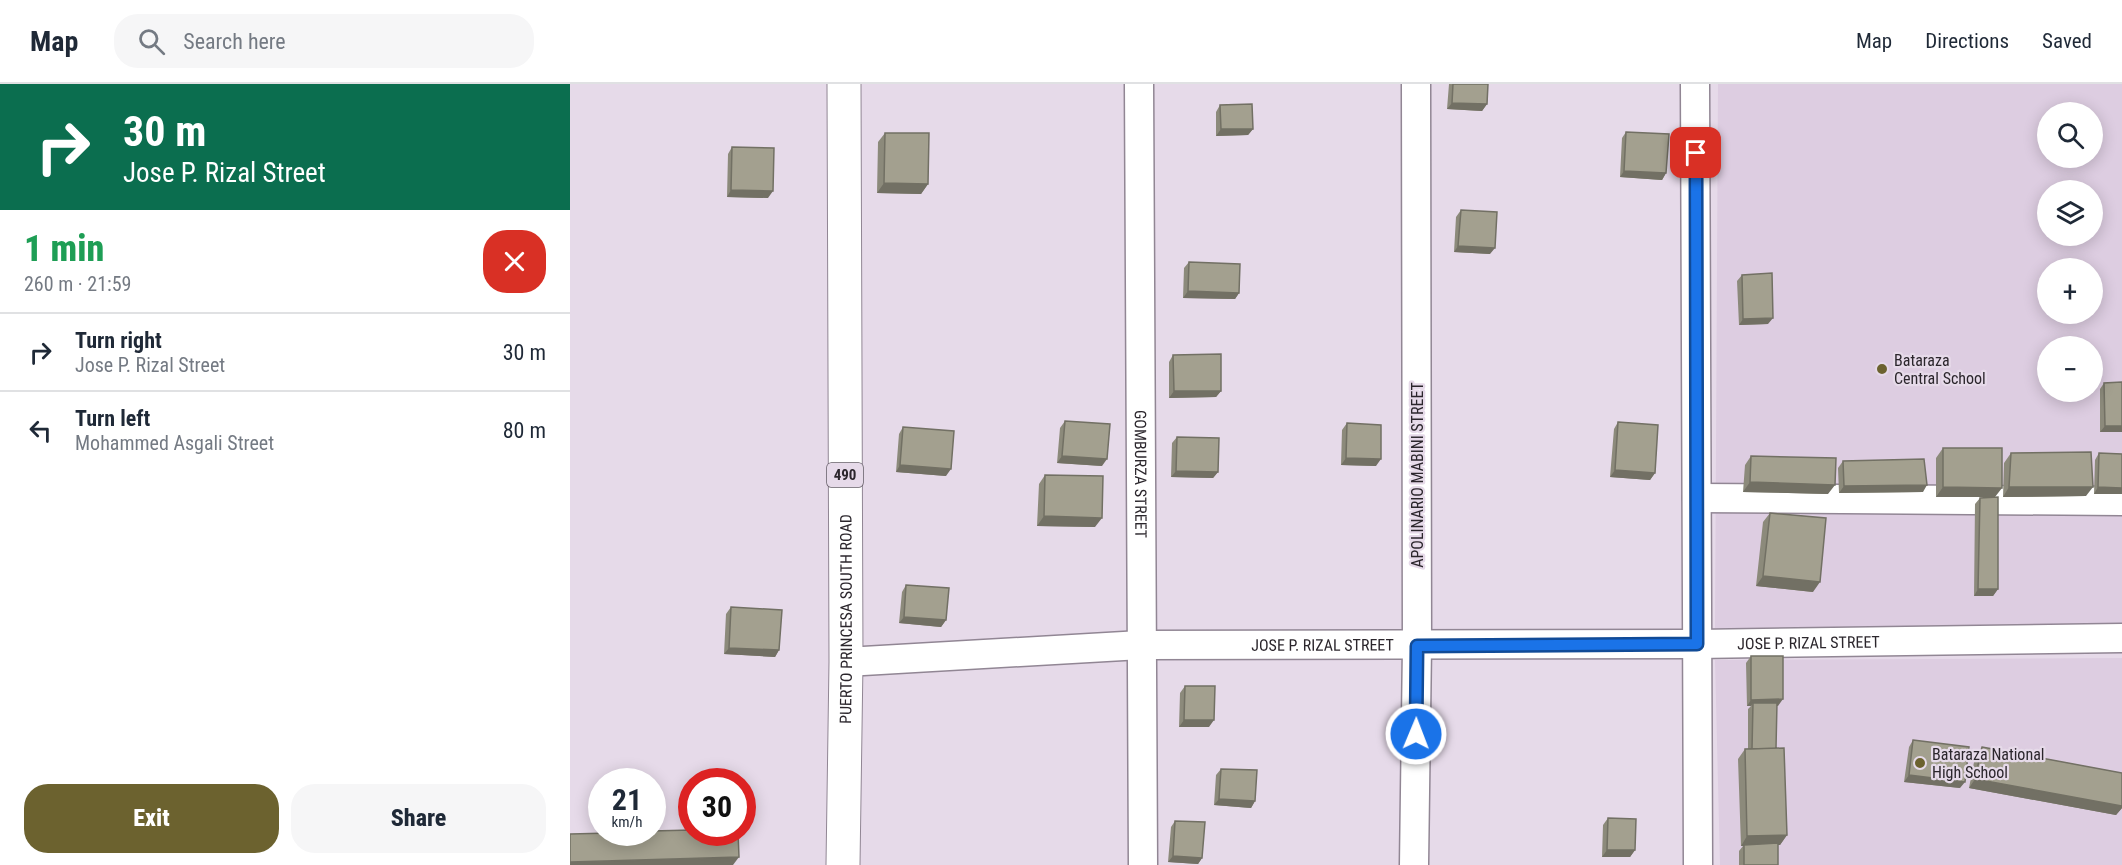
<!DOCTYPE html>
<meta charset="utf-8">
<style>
body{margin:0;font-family:"Roboto Condensed",sans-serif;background:#f6f6f7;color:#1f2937;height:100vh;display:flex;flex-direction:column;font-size:22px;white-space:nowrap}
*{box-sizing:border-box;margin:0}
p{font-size:20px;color:#747a83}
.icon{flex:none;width:33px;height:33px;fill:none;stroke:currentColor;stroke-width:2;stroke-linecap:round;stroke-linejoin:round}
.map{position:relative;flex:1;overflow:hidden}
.sheet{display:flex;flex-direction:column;background:#fff;width:570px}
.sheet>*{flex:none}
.banner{background:#0b6e4f;color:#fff;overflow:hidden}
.fabs{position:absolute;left:1467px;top:18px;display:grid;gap:12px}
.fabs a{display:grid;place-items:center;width:66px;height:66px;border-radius:50%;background:#fff;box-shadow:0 3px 15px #0003;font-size:30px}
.speed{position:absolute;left:18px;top:684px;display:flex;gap:12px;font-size:30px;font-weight:700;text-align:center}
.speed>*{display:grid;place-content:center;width:78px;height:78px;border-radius:50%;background:#fff;box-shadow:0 3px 15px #0003;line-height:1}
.speed small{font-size:15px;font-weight:400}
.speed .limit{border:9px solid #d22;background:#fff;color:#111}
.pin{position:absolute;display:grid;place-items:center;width:51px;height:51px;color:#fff;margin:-26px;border-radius:12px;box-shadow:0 3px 9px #0006}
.me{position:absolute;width:66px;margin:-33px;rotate:1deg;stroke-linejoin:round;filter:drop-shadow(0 0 4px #0008)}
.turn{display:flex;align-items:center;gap:21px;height:126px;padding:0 24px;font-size:27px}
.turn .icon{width:78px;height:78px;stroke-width:2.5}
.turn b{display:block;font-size:42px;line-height:51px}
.round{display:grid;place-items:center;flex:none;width:63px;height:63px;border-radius:24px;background:#f6f6f7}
.summary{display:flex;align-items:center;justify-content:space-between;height:102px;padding:0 24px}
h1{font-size:36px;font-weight:800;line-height:45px;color:#1e9e55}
.primary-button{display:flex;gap:12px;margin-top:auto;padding:12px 24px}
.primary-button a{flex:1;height:69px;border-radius:24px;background:#6c622f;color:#fff;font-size:24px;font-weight:800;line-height:69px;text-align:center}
.primary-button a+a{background:#f6f6f7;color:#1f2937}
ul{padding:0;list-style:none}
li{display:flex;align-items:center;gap:18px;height:78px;padding:0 24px;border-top:2px solid #e0e1e3}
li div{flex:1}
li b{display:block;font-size:22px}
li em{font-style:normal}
header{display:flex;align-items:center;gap:36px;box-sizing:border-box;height:84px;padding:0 30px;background:#fff;border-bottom:2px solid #e0e1e3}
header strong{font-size:28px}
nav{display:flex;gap:33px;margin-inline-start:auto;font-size:21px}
.search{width:420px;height:54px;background:#f6f6f7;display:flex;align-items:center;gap:15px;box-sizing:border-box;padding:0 21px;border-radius:24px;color:#747a83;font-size:22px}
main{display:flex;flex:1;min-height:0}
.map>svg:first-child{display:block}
.built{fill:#ddcde1;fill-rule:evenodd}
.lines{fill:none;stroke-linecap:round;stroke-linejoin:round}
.minor-casing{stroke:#918694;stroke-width:31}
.major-casing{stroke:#918694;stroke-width:35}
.minor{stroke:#fff;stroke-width:28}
.major{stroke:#fff;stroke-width:33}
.wall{fill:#8c8a7b}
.shaded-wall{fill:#727064}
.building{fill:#a3a08f;stroke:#727064;stroke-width:1.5}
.route-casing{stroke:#114b97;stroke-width:15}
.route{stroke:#1a73e8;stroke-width:10}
.poi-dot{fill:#6c622f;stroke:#e6dae9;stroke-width:2}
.labels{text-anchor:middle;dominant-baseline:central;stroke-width:4.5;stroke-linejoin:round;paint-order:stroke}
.shield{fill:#e6dae9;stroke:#635c65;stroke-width:1.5}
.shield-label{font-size:15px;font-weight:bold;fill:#2b262c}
.poi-label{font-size:16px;fill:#2b262c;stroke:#e6dae9;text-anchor:start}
.street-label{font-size:16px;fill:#2b262c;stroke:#e6dae9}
</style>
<header>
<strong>Map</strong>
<div class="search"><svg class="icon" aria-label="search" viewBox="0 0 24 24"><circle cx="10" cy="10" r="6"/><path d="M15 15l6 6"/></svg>Search here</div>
<nav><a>Map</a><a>Directions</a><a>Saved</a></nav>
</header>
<main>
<section class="sheet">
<div class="banner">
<div class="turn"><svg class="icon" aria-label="right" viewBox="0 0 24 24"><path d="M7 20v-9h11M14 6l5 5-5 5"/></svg><div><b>30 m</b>Jose P. Rizal Street</div></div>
</div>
<div class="summary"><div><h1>1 min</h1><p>260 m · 21:59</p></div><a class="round" style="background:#d93025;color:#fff"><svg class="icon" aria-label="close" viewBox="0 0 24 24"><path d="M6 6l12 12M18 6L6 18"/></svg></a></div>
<ul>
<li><svg class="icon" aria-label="right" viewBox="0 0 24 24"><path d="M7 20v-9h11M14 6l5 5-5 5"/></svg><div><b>Turn right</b><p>Jose P. Rizal Street</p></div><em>30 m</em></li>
<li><svg class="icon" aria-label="left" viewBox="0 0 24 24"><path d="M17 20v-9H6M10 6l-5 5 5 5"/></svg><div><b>Turn left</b><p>Mohammed Asgali Street</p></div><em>80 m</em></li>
</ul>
<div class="primary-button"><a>Exit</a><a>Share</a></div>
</section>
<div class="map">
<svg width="1552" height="781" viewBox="0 0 1552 781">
<rect width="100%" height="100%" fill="#e6dae9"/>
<!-- built -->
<path class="built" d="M 1148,0 L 1552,0 L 1552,542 L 1145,544 ZM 1478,28 L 1522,28 L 1522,74 L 1478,74 ZM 1478,106 L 1522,106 L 1522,152 L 1478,152 ZM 1478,184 L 1522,184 L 1522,230 L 1478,230 ZM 1478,262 L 1522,262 L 1522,308 L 1478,308 Z
M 1552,574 L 1552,781 L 1150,781 L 1145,576 Z"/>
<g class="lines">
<!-- minor casing -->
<g class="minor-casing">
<g id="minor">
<path id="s1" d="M 569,0 L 573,781"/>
<path d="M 1125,0 L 1128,781"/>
<path d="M 1127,414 L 1552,417"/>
<path id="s2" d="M 276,578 L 571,561 L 1127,560 L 1552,554"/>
<path d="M 844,781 L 847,562 L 846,0"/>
</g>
</g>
<!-- major casing -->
<g class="major-casing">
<g id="major">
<path id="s3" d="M 273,781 L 276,578 L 274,0"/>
</g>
</g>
<!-- minor -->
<use href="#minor" class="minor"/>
<!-- major -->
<use href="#major" class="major"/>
</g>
<!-- wall -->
<path class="wall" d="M 879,0 L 918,0 L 917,20 L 912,27 L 877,25 Z
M 650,21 L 683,45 L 678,51 L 646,52 L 646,28 Z
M 1056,48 L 1096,89 L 1092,96 L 1050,93 L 1052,54 Z
M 315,49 L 358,100 L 351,110 L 307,109 L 308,58 Z
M 162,63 L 198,114 L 157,113 L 158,70 Z
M 891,126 L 920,170 L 884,168 L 886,133 Z
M 619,178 L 669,209 L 665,215 L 613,214 L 614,184 Z
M 1172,191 L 1198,240 L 1169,241 L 1167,197 Z
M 603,271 L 651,307 L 646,313 L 599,314 L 599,278 Z
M 1534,299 L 1552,348 L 1530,348 L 1530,305 Z
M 495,337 L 532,382 L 487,379 L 490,344 Z
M 1048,338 L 1085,389 L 1080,396 L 1040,393 L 1044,345 Z
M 777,339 L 806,382 L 771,381 L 772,346 Z
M 333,343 L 376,392 L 326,388 L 329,350 Z
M 607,353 L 648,388 L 643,394 L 601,393 L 602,359 Z
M 1373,364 L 1425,413 L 1428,505 L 1423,512 L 1404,512 L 1405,420 L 1410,414 L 1418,413 L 1366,413 L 1366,374 Z
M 1441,369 L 1516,412 L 1433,413 L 1434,379 Z
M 1529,369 L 1552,370 L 1552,410 L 1524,410 L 1525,376 Z
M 1181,372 L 1258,410 L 1173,408 L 1175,381 Z
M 1273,377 L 1353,408 L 1269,409 L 1268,384 Z
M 475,391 L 525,443 L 467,442 L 469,400 Z
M 1200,429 L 1243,508 L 1186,502 L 1193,438 Z
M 336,501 L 376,536 L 371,543 L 329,539 L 332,508 Z
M 161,523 L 209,566 L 205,573 L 154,570 L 156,530 Z
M 1181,572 L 1208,622 L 1206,622 L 1206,664 L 1217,751 L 1210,761 L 1208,761 L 1208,781 L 1169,781 L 1169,767 L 1173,762 L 1171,762 L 1168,675 L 1175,665 L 1178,665 L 1178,625 L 1181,622 L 1177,622 L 1176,579 Z
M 615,602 L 639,643 L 609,643 L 610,609 Z
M 1343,656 L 1390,704 L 1334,698 L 1339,663 Z
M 1412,663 L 1552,689 L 1552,724 L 1546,731 L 1399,704 L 1405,673 Z
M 651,685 L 685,717 L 681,724 L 644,721 L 646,691 Z
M 1038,734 L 1065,766 L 1060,773 L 1032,773 L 1033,741 Z
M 605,737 L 632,774 L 628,780 L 598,778 L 601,743 Z"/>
<!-- shaded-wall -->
<path class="shaded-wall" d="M 882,19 L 917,20 L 912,27 L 877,25 Z
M 651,45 L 683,45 L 678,51 L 646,52 Z
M 1054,87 L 1096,89 L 1092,96 L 1050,93 Z
M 314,99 L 358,100 L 351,110 L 307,109 Z
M 161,106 L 203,107 L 198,114 L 157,113 Z
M 888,162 L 925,164 L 920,170 L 884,168 Z
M 618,207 L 669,209 L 665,215 L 613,214 Z
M 1203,234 L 1198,240 L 1169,241 L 1173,235 Z
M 604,307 L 651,307 L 646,313 L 599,314 Z
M 1535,342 L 1552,342 L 1552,348 L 1530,348 Z
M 492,372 L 537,375 L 532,382 L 487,379 Z
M 776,374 L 811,375 L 806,382 L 771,381 Z
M 330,381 L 381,385 L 376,392 L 326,388 Z
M 1045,386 L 1085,389 L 1080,396 L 1040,393 Z
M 606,387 L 648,388 L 643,394 L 601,393 Z
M 1180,398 L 1265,401 L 1258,410 L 1173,408 Z
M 1357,401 L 1353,408 L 1269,409 L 1274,402 Z
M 1373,403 L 1432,404 L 1425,413 L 1366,413 Z
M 1439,403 L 1523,403 L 1516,412 L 1433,413 Z
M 1528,403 L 1552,404 L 1552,410 L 1524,410 Z
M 474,432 L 532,434 L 525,443 L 467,442 Z
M 1193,492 L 1250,498 L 1243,508 L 1186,502 Z
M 1408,505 L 1428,505 L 1423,512 L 1404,512 Z
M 334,533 L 376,536 L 371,543 L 329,539 Z
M 159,564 L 209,566 L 205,573 L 154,570 Z
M 1213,615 L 1208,622 L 1183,622 L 1183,619 L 1181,622 L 1177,622 L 1181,616 Z
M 614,636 L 644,636 L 639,643 L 609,643 Z
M 1339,691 L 1395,698 L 1390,704 L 1334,698 Z
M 1405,695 L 1552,722 L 1552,724 L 1546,731 L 1399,704 Z
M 649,715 L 685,717 L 681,724 L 644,721 Z
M 1217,751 L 1210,761 L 1171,762 L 1177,752 Z
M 1037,766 L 1065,766 L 1060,773 L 1032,773 Z
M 603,772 L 632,774 L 628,780 L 598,778 Z
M 169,773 L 163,781 L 0,781 L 0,778 Z"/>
<!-- building -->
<path class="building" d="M 883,0 L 918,0 L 917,20 L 882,19 Z
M 682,20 L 683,45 L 651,45 L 650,21 Z
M 1056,48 L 1099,50 L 1096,89 L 1054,87 Z
M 315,49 L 359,49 L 358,100 L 314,99 Z
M 162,63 L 204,64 L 203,107 L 161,106 Z
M 891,126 L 927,128 L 925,164 L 888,162 Z
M 619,178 L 670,180 L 669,209 L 618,207 Z
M 1202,189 L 1203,234 L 1173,235 L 1172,191 Z
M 651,270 L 651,307 L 604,307 L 603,271 Z
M 1552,298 L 1552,342 L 1535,342 L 1534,299 Z
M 495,337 L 540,340 L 537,375 L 492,372 Z
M 1048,338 L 1088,341 L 1085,389 L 1045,386 Z
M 777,339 L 811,341 L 811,375 L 776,374 Z
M 333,343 L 384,347 L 381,385 L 330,381 Z
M 607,353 L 649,354 L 648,388 L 606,387 Z
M 1373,364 L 1432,364 L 1432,404 L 1373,403 Z
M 1521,368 L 1523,403 L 1439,403 L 1441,369 Z
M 1529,369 L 1552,370 L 1552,404 L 1528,403 Z
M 1181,372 L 1266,374 L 1265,401 L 1180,398 Z
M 1354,375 L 1357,401 L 1274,402 L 1273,377 Z
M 475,391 L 533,392 L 532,434 L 474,432 Z
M 1428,413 L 1428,505 L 1408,505 L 1410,414 Z
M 1200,429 L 1256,434 L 1250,498 L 1193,492 Z
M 336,501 L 379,504 L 376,536 L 334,533 Z
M 161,523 L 212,526 L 209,566 L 159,564 Z
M 1181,572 L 1213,572 L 1213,615 L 1181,616 Z
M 615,602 L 645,602 L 644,636 L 614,636 Z
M 1183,619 L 1207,619 L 1206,664 L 1182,665 Z
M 1343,656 L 1399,663 L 1395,698 L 1339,691 Z
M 1412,663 L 1552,689 L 1552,722 L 1405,695 Z
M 1214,664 L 1217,751 L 1177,752 L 1175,665 Z
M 651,685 L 687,686 L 685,717 L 649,715 Z
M 1038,734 L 1066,735 L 1065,766 L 1037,766 Z
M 605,737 L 635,738 L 632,774 L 603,772 Z
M 122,746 L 122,748 L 168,748 L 169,773 L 0,778 L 0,750 L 82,748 L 82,747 Z
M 1208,759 L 1208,781 L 1174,781 L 1174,761 Z"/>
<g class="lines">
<!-- route casing -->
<g class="route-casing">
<path id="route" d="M 846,650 L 847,562 L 1127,560 L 1126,69"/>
</g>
<!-- route -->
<use href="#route" class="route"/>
</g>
<!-- markers -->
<g class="poi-dot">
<circle cx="1312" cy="285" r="6"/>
<circle cx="1350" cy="679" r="6"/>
</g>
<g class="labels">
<!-- shield labels -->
<rect class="shield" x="257" y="379" width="36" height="24" rx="4.5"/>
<g class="shield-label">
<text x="275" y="391">490</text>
</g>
<!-- poi labels -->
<g class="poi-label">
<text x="1324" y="276">Bataraza<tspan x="1324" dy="18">Central School</tspan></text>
<text x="1362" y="670">Bataraza National<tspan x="1362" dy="18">High School</tspan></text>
</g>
<!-- street labels -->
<g class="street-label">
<text stroke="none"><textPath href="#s1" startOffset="390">GOMBURZA STREET</textPath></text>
<text transform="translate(847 391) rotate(-90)">APOLINARIO MABINI STREET</text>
<text stroke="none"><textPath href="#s3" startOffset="246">PUERTO PRINCESA SOUTH ROAD</textPath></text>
<text stroke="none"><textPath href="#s2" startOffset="963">JOSE P. RIZAL STREET</textPath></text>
<text stroke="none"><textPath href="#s2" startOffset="477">JOSE P. RIZAL STREET</textPath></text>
</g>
</g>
</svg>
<div class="fabs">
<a><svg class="icon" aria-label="search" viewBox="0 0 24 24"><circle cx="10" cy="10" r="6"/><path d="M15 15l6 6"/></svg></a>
<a><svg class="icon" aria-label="layers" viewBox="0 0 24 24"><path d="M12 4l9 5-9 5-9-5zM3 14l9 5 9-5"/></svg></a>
<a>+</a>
<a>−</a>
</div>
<div class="speed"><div>21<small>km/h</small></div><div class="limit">30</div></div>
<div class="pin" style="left:1126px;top:69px;background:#d93025"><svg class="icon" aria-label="arrive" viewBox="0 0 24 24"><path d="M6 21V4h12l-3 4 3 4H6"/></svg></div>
<svg class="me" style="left:846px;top:650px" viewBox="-20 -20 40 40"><circle r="17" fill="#1a73e8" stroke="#fff" stroke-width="3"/><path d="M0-11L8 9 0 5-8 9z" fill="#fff"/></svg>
</div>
</main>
